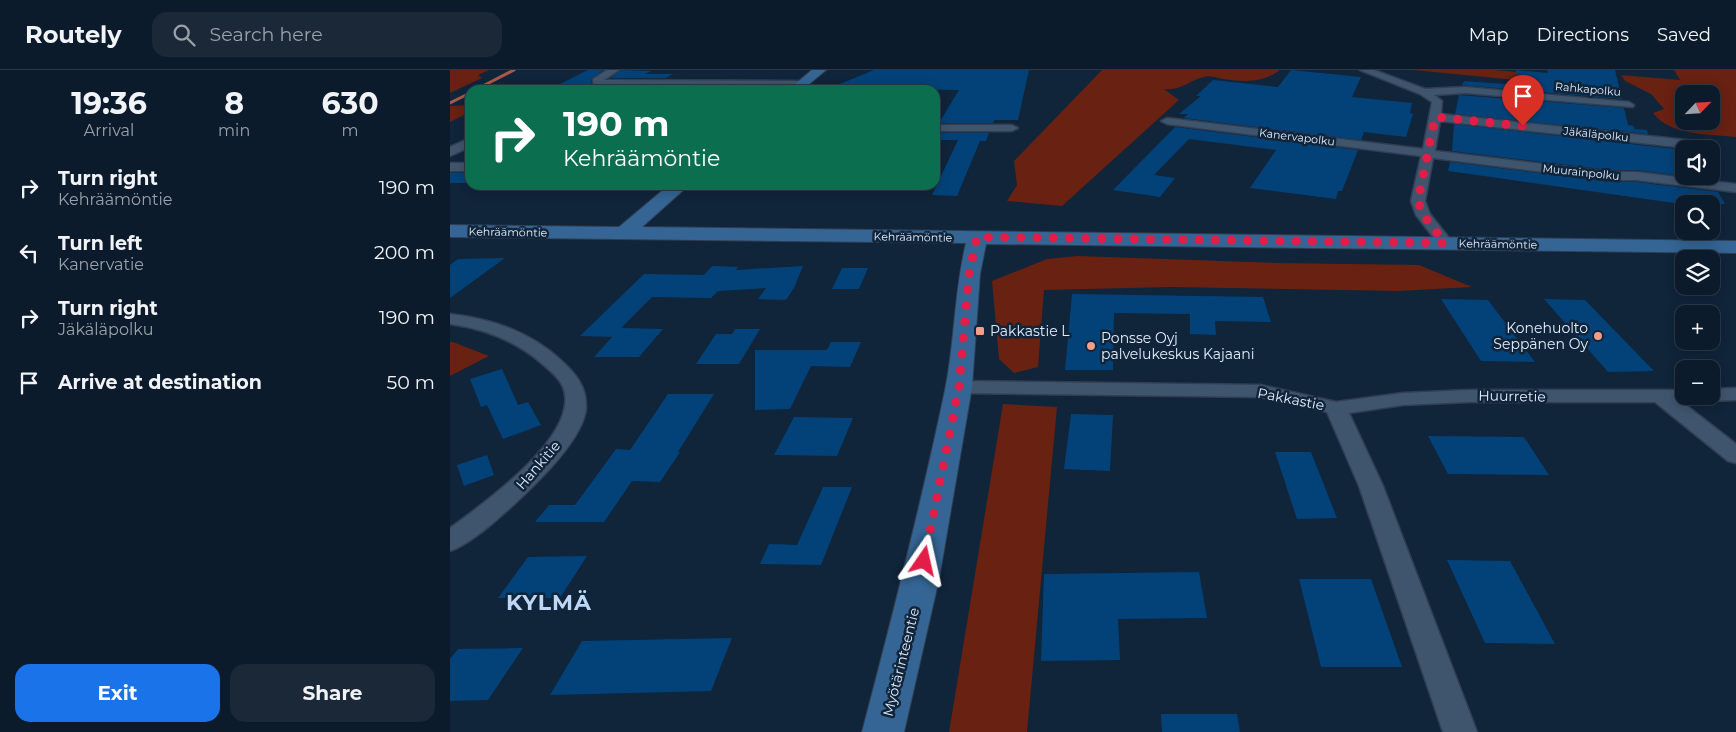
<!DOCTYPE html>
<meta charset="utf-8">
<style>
body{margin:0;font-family:Montserrat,sans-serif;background:#1a2838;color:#f1f3f6;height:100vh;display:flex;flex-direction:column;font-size:19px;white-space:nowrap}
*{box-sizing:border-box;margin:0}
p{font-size:16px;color:#9aa1a9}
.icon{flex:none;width:28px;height:28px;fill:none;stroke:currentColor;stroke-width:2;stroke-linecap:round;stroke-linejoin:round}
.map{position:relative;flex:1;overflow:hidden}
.sheet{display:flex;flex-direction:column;background:#0c1b2c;width:450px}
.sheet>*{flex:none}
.guide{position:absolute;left:15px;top:15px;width:475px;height:105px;border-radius:15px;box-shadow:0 2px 12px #0003,0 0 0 1px #2c3948;background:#0b6e4f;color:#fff;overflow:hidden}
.needle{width:32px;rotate:65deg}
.fabs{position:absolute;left:1225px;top:15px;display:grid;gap:10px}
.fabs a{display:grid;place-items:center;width:45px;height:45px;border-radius:10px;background:#0c1b2c;box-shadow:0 2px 12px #0003,0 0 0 1px #2c3948;font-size:25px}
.pin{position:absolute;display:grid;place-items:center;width:42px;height:42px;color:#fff;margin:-51px -21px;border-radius:50% 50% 50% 0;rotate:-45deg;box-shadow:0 0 5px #0007}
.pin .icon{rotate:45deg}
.me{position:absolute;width:55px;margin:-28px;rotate:11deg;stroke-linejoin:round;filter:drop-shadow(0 0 4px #0008)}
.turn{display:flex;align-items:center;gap:18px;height:105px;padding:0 15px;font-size:22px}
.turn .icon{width:65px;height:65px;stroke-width:2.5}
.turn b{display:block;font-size:35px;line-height:42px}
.eta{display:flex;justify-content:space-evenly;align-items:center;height:85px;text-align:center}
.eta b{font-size:30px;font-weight:700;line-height:35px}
.cta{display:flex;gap:10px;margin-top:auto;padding:10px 15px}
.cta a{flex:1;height:58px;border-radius:15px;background:#1a73e8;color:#fff;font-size:20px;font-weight:700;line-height:58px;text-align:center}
.cta a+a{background:#1a2838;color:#f1f3f6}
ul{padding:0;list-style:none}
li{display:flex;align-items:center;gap:15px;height:65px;padding:0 15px}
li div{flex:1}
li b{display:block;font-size:19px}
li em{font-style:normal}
header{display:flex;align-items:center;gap:30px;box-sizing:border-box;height:70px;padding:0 25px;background:#0c1b2c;border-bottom:1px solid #2c3948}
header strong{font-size:24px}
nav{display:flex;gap:28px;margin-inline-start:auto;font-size:18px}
.search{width:350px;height:45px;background:#1a2838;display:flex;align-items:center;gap:12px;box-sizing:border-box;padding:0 18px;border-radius:15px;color:#9aa1a9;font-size:19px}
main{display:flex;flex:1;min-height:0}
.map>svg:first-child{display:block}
.green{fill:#692111;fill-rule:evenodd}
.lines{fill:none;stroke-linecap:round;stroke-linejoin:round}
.stream{stroke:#a95946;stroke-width:3}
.building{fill:#034278}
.street-casing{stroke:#313e51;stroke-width:3}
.secondary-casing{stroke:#313e51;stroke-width:2}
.street{fill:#3f556e;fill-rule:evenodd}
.secondary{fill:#346594;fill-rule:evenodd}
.route{stroke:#e11d48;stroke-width:9;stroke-dasharray:0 16.2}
.poi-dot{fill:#f49e89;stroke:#10243a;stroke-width:2}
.labels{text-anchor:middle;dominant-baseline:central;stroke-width:5;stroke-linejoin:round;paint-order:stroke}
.far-street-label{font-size:11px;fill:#e0edfc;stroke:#10243a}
.poi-label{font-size:14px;fill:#e0edfc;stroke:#10243a;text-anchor:start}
.street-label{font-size:14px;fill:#e0edfc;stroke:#10243a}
.near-district-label{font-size:22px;font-weight:bold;letter-spacing:1px;fill:#bdd7f4;stroke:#10243a}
</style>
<header>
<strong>Routely</strong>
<div class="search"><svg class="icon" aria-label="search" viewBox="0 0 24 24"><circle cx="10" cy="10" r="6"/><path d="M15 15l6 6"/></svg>Search here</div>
<nav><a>Map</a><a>Directions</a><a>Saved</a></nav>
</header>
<main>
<section class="sheet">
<div class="eta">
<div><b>19:36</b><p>Arrival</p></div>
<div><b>8</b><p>min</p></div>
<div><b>630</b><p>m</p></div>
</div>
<ul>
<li><svg class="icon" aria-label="right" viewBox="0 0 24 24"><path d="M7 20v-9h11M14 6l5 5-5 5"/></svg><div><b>Turn right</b><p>Kehräämöntie</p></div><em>190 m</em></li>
<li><svg class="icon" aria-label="left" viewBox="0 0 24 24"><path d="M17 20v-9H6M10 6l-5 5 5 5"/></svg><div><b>Turn left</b><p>Kanervatie</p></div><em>200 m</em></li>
<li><svg class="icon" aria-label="right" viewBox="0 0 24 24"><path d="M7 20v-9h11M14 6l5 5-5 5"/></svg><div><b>Turn right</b><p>Jäkäläpolku</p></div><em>190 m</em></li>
<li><svg class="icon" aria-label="arrive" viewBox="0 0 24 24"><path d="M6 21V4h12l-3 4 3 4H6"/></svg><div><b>Arrive at destination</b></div><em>50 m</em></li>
</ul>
<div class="cta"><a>Exit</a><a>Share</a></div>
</section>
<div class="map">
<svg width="1286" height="662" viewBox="0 0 1286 662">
<rect width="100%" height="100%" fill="#10243a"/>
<!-- green -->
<path class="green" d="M 0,0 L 39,0 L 28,5 L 32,8 L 0,23 Z
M 652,0 L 828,0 L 829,1 C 811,13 795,12 773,9 C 768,8 759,5 754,7 C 740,10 731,21 714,19 L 729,30 L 612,136 L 557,131 L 567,115 L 564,91 Z
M 963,0 L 1045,0 L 1137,8 L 1137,17 Z
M 1224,0 L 1286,0 L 1286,67 C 1260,64 1220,66 1203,43 L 1214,39 L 1201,24 L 1175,11 L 1171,5 L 1230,10 ZM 1234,24 L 1261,24 L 1261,51 L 1234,51 Z
M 20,35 L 20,42 L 0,52 L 0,36 Z
M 628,186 L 828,193 L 969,195 L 1022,217 L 949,221 L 722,217 L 594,220 L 588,297 L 564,303 L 549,289 L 542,211 L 597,189 Z
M 0,272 L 3,272 L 39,286 L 0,306 Z
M 553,334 L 607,337 L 577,662 L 499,662 Z"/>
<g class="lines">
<!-- stream -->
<path class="stream" d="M 25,20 L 64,0
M 0,33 L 20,23"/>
</g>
<!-- building -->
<path class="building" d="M 138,0 L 153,0 L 141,9 L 141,14 L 150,18 L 200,18 L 197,20 L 98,20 Z
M 171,0 L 201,1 L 195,4 L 223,4 L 216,8 L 160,8 Z
M 424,0 L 579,0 L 568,50 L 544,50 L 543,53 L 489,53 L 509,20 L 380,18 Z
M 841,0 L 911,7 L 902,27 L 962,33 L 960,43 L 963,44 L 956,67 L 914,62 L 911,70 L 734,48 L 738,44 L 729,44 L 751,26 L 746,26 L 763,10 L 828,17 Z
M 1066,0 L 1098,3 L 1097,0 L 1165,0 L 1172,29 L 1012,15 L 1014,11 L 1068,15 Z
M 1009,25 L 1174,38 L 1178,55 L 1184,56 L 1184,59 L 1197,60 L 1198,64 L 1005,44 Z
M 1004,54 L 1234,80 L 1234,106 L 1186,100 L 1159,100 L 1002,81 Z
M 725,57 L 908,80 L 892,121 L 888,121 L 886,129 L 800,118 L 826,80 L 739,69 L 704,105 L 725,108 L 710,127 L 663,120 Z
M 485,63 L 539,63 L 536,71 L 530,71 L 507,126 L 482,125 L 508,70 L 485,70 Z
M 1000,92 L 1159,112 L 1186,112 L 1268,122 L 1275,134 L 1231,134 L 998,101 Z
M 0,103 L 20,103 L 20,113 L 0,113 Z
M 55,188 L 0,228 L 0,195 L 8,189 Z
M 262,196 L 288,197 L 286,200 L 353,196 L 344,218 L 336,230 L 308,229 L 316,218 L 268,221 L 261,228 L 202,227 L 171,258 L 213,259 L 189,287 L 144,287 L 162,267 L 130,266 L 194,204 L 254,205 Z
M 392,198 L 418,198 L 409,219 L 382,219 Z
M 622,224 L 813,227 L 821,252 L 765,251 L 766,265 L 740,264 L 740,244 L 664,243 L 663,300 L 615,300 Z
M 991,229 L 1038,230 L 1085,292 L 1031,291 Z
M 1094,229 L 1135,230 L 1204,301 L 1158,302 Z
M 285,259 L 310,259 L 289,294 L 246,294 L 266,264 L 282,264 Z
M 381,272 L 411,272 L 400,297 L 361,296 L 340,339 L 305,340 L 305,280 L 377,280 Z
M 52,299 L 68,335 L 78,332 L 91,355 L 53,369 L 37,335 L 31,337 L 20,309 Z
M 218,324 L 264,324 L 228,382 L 230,382 L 210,412 L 182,411 L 154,452 L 85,452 L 99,435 L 125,435 L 166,379 L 180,380 Z
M 621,344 L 663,345 L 660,401 L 614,399 Z
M 344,347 L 403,348 L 387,386 L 324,385 Z
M 978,366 L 1074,367 L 1099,405 L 998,404 Z
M 825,382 L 861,382 L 887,448 L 847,449 Z
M 37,385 L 44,405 L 14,416 L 7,395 Z
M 373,417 L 402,417 L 371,495 L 310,494 L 319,474 L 347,475 Z
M 137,486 L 110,528 L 48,528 L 78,487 Z
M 997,490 L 1060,491 L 1105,574 L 1035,573 Z
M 749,502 L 757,548 L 668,549 L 670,590 L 591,591 L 594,504 Z
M 849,509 L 921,509 L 952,597 L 871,597 Z
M 282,568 L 261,621 L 100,625 L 132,571 Z
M 73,578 L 38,630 L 0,631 L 0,589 L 8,579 Z
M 711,644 L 787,644 L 790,662 L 712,662 Z"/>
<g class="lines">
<!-- street casing -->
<g class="street-casing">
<path id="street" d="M 157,0 L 169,0 L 154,10 L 350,11 L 355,14 L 350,17 L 151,16 L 143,13 L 143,9 Z
M 910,0 L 924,0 L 975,19 L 1015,17 L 1179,32 L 1184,35 L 1183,37 L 1015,23 L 984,25 L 992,31 L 991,44 L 1246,71 L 1252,75 L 1246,79 L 990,51 L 985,81 L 1159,102 L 1186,102 L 1286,114 L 1286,122 L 1186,110 L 1159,110 L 983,88 L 975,131 L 980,144 L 1003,173 L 1000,176 L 990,176 L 966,145 L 961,131 L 971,86 L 717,54 L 711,51 L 717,48 L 973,79 L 982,32 L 970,24 Z
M 485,55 L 562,55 L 568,58 L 562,61 L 485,61 Z
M 20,68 L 20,77 L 0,86 L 0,77 Z
M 0,93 L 20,93 L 20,101 L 0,101 Z
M 0,244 C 43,249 81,262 113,292 C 127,305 137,318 136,338 C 134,367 93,407 73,426 C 56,442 22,474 0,481 L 0,458 C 33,434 132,364 113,317 C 109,307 97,298 90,292 C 64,270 34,259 0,254 Z
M 509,311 L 811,315 L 886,332 L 953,323 L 1019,320 L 1234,320 L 1234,326 L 1247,326 L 1244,330 L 1232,332 L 1286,374 L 1286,393 L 1278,391 L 1205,332 L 1019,332 L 953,335 L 899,343 L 933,416 L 1027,662 L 993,662 L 909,416 L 877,342 L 811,327 L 509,323 L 502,321 L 499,317 L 502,313 Z
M 1286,318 L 1286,330 L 1261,331 L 1254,329 L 1251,326 L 1261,326 L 1261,319 Z"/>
</g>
<!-- secondary casing -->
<g class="secondary-casing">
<path id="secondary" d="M 362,0 L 376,0 L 352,20 L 338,20 Z
M 219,115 L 239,115 L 192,157 L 1286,171 L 1286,183 L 536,174 L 530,204 L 522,317 L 489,509 L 454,662 L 412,662 C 442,548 471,435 495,320 C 505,271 504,222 516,173 L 0,167 L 0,155 L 169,157 Z"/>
</g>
<!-- street -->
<use href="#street" class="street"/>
<!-- secondary -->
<use href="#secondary" class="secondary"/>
</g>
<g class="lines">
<!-- route -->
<path class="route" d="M 474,491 L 509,317 L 519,204 L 527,167 L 995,173 L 973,145 L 968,131 L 985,47 L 1073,56"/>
</g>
<!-- markers -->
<g class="poi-dot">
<rect x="525" y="256" width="10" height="10" rx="2.5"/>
<circle cx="1148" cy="266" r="5"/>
<circle cx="641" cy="276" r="5"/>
</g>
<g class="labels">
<!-- far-street labels -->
<g class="far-street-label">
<text transform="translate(1138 19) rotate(5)">Rahkapolku</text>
<text transform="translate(1146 64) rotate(6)">Jäkäläpolku</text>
<text transform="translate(847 67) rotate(7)">Kanervapolku</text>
<text transform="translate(1131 102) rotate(6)">Muurainpolku</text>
<text transform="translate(58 162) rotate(1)">Kehräämöntie</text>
<text transform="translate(463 167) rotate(1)">Kehräämöntie</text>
<text transform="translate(1048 174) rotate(1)">Kehräämöntie</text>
</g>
<!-- poi labels -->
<g class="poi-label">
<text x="1138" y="258" text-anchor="end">Konehuolto<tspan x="1138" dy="16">Seppänen Oy</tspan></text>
<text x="540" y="261">Pakkastie L</text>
<text x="651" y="268">Ponsse Oyj<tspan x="651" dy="16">palvelukeskus Kajaani</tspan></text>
</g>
<!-- street labels -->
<g class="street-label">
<text transform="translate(1062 326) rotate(1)">Huurretie</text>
<text transform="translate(841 329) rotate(11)">Pakkastie</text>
<text transform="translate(88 395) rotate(-49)">Hankitie</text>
<text transform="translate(451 592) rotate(-76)">Myötärinteentie</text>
</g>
<!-- near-district labels -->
<g class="near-district-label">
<text x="99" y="532">KYLMÄ</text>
</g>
</g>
</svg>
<div class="fabs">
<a><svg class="needle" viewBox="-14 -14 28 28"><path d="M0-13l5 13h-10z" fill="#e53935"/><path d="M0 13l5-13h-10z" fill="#9aa1a9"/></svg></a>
<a><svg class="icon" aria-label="sound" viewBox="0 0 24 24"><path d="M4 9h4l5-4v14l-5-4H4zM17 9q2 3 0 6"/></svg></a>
<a><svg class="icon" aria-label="search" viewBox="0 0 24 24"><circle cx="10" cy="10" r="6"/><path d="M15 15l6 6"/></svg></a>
<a><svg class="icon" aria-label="layers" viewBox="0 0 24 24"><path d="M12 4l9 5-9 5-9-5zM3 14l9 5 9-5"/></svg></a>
<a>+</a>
<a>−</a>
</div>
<div class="pin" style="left:1073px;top:56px;background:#d93025"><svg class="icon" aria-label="arrive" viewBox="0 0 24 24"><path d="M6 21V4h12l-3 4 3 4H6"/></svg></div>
<svg class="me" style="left:474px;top:491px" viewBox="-20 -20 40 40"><path d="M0-17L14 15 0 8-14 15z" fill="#e11d48" stroke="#fff" stroke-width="4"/></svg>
<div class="guide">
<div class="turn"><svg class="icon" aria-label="right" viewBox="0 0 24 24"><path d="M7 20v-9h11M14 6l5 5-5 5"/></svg><div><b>190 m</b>Kehräämöntie</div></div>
</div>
</div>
</main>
